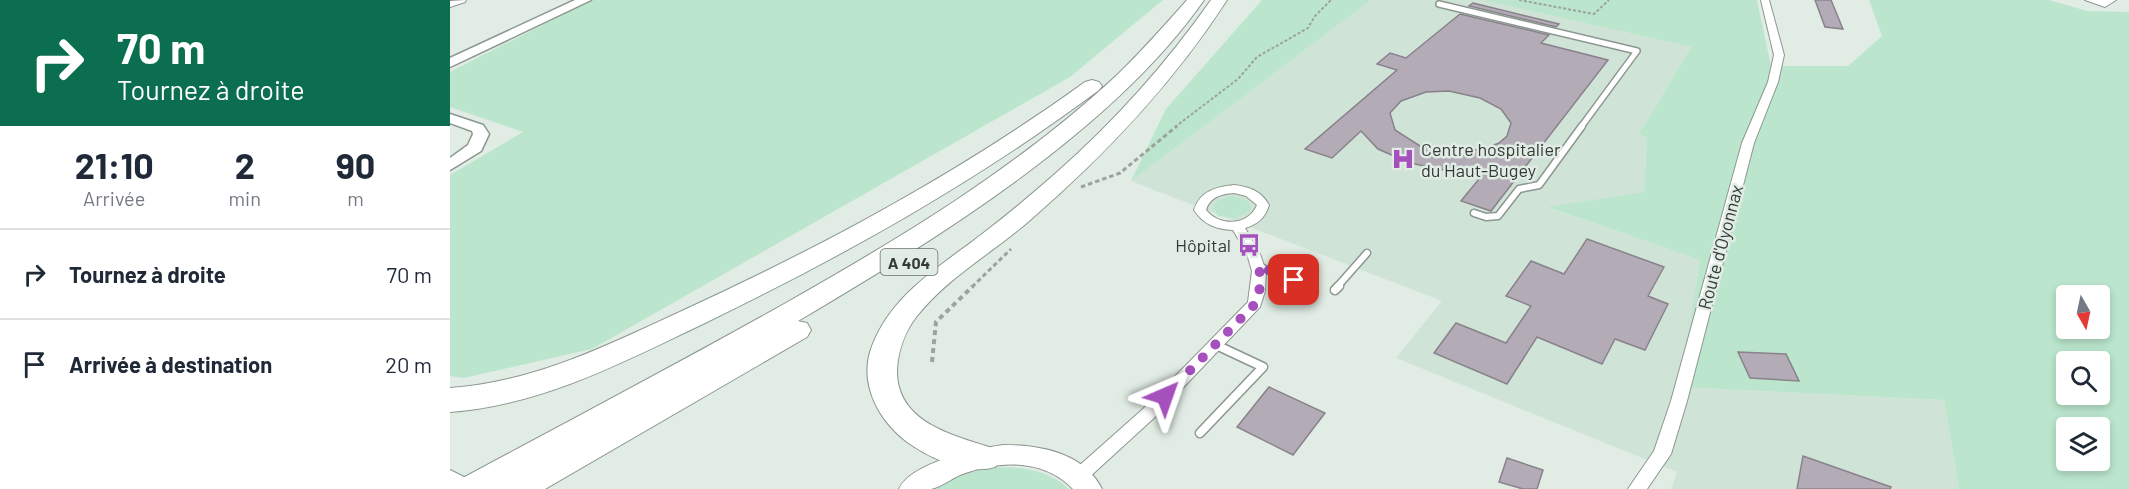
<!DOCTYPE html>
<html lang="fr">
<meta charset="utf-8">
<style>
body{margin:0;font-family:Barlow,sans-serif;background:#f2f2f3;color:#1f2937;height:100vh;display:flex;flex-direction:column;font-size:22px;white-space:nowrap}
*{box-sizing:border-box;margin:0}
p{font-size:20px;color:#747a83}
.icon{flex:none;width:33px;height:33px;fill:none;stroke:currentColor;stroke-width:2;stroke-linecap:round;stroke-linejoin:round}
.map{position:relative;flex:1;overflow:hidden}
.details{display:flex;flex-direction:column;background:#fff;width:450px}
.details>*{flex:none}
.banner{background:#0b6e4f;color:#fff;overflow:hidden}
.needle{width:39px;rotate:171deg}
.buttons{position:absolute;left:1606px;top:285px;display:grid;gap:12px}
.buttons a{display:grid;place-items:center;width:54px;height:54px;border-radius:6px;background:#fff;box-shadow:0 3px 9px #0003;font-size:30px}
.pin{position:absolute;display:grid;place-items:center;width:51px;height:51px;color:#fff;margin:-26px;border-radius:12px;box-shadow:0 3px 9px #0006}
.me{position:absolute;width:66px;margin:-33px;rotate:43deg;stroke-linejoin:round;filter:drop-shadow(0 0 4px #0008)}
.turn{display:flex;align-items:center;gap:21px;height:126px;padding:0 18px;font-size:27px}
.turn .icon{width:78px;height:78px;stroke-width:2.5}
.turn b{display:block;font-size:42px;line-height:51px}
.eta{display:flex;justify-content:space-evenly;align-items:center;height:102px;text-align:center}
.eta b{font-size:36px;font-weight:700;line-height:42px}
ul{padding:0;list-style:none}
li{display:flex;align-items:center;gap:18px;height:90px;padding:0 18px;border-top:2px solid #e0e1e3}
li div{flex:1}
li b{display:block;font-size:22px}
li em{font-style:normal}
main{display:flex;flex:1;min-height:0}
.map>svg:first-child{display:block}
.built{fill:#d0e3d7}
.green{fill:#bbe6cd;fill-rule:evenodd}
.building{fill:#b3acb6;stroke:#89828b;stroke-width:1.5;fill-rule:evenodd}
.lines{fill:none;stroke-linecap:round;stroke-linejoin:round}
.service-far2-casing{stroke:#8c9790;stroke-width:8}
.service-far1-casing{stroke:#8c9790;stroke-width:9}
.service-casing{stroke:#8c9790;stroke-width:11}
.minor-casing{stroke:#8c9790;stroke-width:2}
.tertiary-casing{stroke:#8c9790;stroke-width:3}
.secondary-casing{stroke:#8c9790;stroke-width:2}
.motorway-casing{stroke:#8c9790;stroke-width:2}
.path-far2{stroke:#9aa39d;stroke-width:2;stroke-dasharray:3 2;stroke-linecap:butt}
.path-far1{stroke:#9aa39d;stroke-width:3;stroke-dasharray:4.5 3;stroke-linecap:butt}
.path{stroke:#9aa39d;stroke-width:4;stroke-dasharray:5 4;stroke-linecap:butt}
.service-far2{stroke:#fff;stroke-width:5}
.service-far1{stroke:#fff;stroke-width:6}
.service{stroke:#fff;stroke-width:8}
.minor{fill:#fff;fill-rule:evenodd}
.tertiary{fill:#fff;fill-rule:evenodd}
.secondary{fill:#fff;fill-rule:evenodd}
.motorway{fill:#fff;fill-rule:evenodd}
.route{stroke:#a650be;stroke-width:10;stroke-dasharray:0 18}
.labels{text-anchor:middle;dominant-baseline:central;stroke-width:5;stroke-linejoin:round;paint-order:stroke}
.shield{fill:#e0ece4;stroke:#696f6b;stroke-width:1.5}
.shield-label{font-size:16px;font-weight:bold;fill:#363a37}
.poi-label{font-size:18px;fill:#363a37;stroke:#e0ece4;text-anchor:start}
.street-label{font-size:18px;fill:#363a37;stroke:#e0ece4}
</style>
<main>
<section class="details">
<div class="banner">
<div class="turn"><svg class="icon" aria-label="right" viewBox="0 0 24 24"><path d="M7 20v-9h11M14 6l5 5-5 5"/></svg><div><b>70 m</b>Tournez à droite</div></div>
</div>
<div class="eta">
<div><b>21:10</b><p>Arrivée</p></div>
<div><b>2</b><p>min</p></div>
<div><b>90</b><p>m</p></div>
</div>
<ul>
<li><svg class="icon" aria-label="right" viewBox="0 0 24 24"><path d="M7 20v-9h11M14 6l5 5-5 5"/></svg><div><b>Tournez à droite</b></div><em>70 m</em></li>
<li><svg class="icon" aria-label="arrive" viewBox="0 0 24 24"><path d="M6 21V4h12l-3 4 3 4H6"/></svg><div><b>Arrivée à destination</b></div><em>20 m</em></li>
</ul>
</section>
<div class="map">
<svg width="1679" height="489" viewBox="0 0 1679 489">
<rect width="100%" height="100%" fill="#e0ece4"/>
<!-- built -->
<path class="built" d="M 921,0 L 1033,0 L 1241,47 L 1189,134 L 1197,137 L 1194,192 L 1100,208 L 1250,260 L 1230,387 L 1494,400 L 1509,489 L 1221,489 L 1227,472 L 946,358 L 992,301 L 681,181 Z"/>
<!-- green -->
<path class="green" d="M 141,0 L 713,0 L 620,77 L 142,349 L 14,378 L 0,376 L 0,175 L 73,132 L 0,107 L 0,72 Z
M 812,0 L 921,0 L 681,181 L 716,109 Z
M 1033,0 L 1307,0 L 1321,66 L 1398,66 L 1432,36 L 1419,0 L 1599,0 L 1637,11 L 1679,12 L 1679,489 L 1509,489 L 1494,400 L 1230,387 L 1250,260 L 1098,207 L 1194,192 L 1197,138 L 1189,134 L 1241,47 ZM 1617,296 L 1650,296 L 1650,328 L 1617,328 ZM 1617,362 L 1650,362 L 1650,394 L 1617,394 ZM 1617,428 L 1650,428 L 1650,460 L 1617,460 Z
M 780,196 L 797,200 L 801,207 L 800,211 L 785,218 L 768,216 L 763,209 L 765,202 Z
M 539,467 C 569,467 596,468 619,489 L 483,489 L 505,477 Z"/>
<!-- building -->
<path class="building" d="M 1365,0 L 1381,0 L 1393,29 L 1375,27 Z
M 1023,3 L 1109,24 L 1106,27 L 1019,6 Z
M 1010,14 L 1099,35 L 1091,43 L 1158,60 L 1041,211 L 1011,201 L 1034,173 L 994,170 L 960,163 L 928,149 L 911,131 L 882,158 L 855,149 L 947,70 L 927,64 L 940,53 L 956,58 ZM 999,91 L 1030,98 L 1051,109 L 1061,123 L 1057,136 L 1049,143 L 1034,149 L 1005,152 L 970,146 L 945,130 L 940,113 L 951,101 L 976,92 Z
M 1137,239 L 1214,267 L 1198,296 L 1218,304 L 1195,350 L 1165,339 L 1152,364 L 1087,337 L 1057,384 L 984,353 L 1006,323 L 1056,343 L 1081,306 L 1056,296 L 1081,261 L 1114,274 Z
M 1288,352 L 1336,354 L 1349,381 L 1300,378 Z
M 819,387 L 875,413 L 843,455 L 787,427 Z
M 1353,456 L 1441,487 L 1440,489 L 1347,489 Z
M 1057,458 L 1093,470 L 1087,489 L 1073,489 L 1049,482 Z"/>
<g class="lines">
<!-- service-far2 casing -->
<g class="service-far2-casing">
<path id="service-far2" d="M 989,4 L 1187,51 L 1131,127"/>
</g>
<!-- service-far1 casing -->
<g class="service-far1-casing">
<path id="service-far1" d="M 1024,213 L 1036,217 L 1048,216 L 1069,189 L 1089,185 L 1132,126
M 808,266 L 859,287
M 887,287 L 917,253"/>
</g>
<!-- service casing -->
<g class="service-casing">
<path id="service" d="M 856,286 L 861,288
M 885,290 L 889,286
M 750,433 L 813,367 L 764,344"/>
</g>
<!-- minor casing -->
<g class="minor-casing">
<path id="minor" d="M 16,0 L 15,2 L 0,7 L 0,1 Z
M 1311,0 L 1319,0 L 1334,55 L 1328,82 L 1304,143 L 1237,401 L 1221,454 L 1197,489 L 1178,489 L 1204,451 L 1221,401 L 1292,143 L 1318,82 L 1324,55 Z
M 1635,0 L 1666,0 L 1655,7 Z
M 784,185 C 800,187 811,191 819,205 C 815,218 808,224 795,228 L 810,254 L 816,271 L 815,291 L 810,307 L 705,417 L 634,482 L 628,484 L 622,482 L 619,477 L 622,472 L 693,409 L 798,302 L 802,271 L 797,254 L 783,230 C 766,229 754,225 744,210 C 750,191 766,187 784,185 ZM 784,193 L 796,196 L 807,205 C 798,226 770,227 756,210 C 760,197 771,194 784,193 Z"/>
</g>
<!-- tertiary casing -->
<g class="tertiary-casing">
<path id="tertiary" d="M 125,0 L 141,0 L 0,67 L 0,58 Z
M 0,114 L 33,125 L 39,134 L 31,151 L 0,170 L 0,158 L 18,145 L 23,134 L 22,131 L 0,123 Z"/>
</g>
<!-- secondary casing -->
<g class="secondary-casing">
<path id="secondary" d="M 553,445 C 590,445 634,453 652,489 L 623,489 C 593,458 548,460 510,475 C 501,479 491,487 481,489 C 471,489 459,489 449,489 C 462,462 526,449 553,445 Z
M 0,470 L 22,481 L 26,489 L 0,489 Z"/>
</g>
<!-- motorway casing -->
<g class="motorway-casing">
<path id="motorway" d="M 737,0 L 754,0 C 663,131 485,240 348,321 L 357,323 L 361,330 L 357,337 L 95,489 L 6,489 L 11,479 C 119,421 227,364 334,304 C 451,238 567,168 666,76 C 691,52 714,26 737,0 Z
M 761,0 L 777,0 C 722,85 654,156 578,222 C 542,253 497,278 467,316 C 455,331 448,351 447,370 C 446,424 506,436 545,449 L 550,458 L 545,467 C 520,475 484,460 463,446 C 431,425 407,385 422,346 C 443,292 493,265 536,231 C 560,213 583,193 606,173 C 665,121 716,64 761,0 Z
M 642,80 L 649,82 L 652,86 L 649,90 C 526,182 393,256 255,323 C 173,362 93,405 0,412 L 0,388 C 85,382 158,345 234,310 C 375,245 509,173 635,82 Z"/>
</g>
<!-- path-far2 -->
<path class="path-far2" d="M 1069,0 L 1144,14 L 1159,0
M 725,127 L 788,79 L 807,57 L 858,28 L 865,16 L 881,0"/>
<!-- path-far1 -->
<path class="path-far1" d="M 631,187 L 670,173 L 727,126
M 522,287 L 561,249"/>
<!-- path -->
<path class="path" d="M 482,362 L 486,322 L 523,286"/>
<!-- service-far2 -->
<use href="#service-far2" class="service-far2"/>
<!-- service-far1 -->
<use href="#service-far1" class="service-far1"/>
<!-- service -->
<use href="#service" class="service"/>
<!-- minor -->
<use href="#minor" class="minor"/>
<!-- tertiary -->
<use href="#tertiary" class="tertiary"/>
<!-- secondary -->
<use href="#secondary" class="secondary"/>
<!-- motorway -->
<use href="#motorway" class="motorway"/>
</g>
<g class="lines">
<!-- route -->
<path class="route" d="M 715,396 L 805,304 L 812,281 L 808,266 L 844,280"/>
</g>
<!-- icons -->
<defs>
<g id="hospital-bare" transform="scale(1.8)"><path d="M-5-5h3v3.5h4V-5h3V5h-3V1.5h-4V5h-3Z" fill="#a650be" stroke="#e0ece4" stroke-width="2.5" paint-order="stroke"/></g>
<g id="bus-bare" transform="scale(1.8)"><path d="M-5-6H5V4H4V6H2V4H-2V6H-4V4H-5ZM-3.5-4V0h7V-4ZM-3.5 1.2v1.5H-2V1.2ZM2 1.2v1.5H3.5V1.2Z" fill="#a650be" stroke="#e0ece4" stroke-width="2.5" paint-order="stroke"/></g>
</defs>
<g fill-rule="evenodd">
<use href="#hospital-bare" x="953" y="159"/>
<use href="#bus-bare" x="799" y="245"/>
</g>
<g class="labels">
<!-- shield labels -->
<rect class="shield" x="430.5" y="249" width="57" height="26" rx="4.5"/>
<g class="shield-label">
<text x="459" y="262">A 404</text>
</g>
<!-- poi labels -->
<g class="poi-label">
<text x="971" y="149">Centre hospitalier<tspan x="971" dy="21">du Haut-Bugey</tspan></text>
<text x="781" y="245" text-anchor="end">Hôpital</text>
</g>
<!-- street labels -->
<g class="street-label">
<text transform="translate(1270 247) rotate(-75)">Route d'Oyonnax</text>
</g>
</g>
</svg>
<div class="buttons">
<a><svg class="needle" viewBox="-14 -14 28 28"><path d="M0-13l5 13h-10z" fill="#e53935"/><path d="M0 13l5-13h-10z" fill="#747a83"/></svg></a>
<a><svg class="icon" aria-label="search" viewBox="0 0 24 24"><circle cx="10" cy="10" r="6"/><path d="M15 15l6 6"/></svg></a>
<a><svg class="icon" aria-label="layers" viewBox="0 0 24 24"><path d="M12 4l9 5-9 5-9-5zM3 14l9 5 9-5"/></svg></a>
</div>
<div class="pin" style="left:844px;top:280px;background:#d93025"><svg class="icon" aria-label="arrive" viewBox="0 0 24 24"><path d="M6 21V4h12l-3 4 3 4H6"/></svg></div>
<svg class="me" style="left:715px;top:396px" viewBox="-20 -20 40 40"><path d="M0-17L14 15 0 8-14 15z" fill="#a650be" stroke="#fff" stroke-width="4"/></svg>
</div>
</main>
